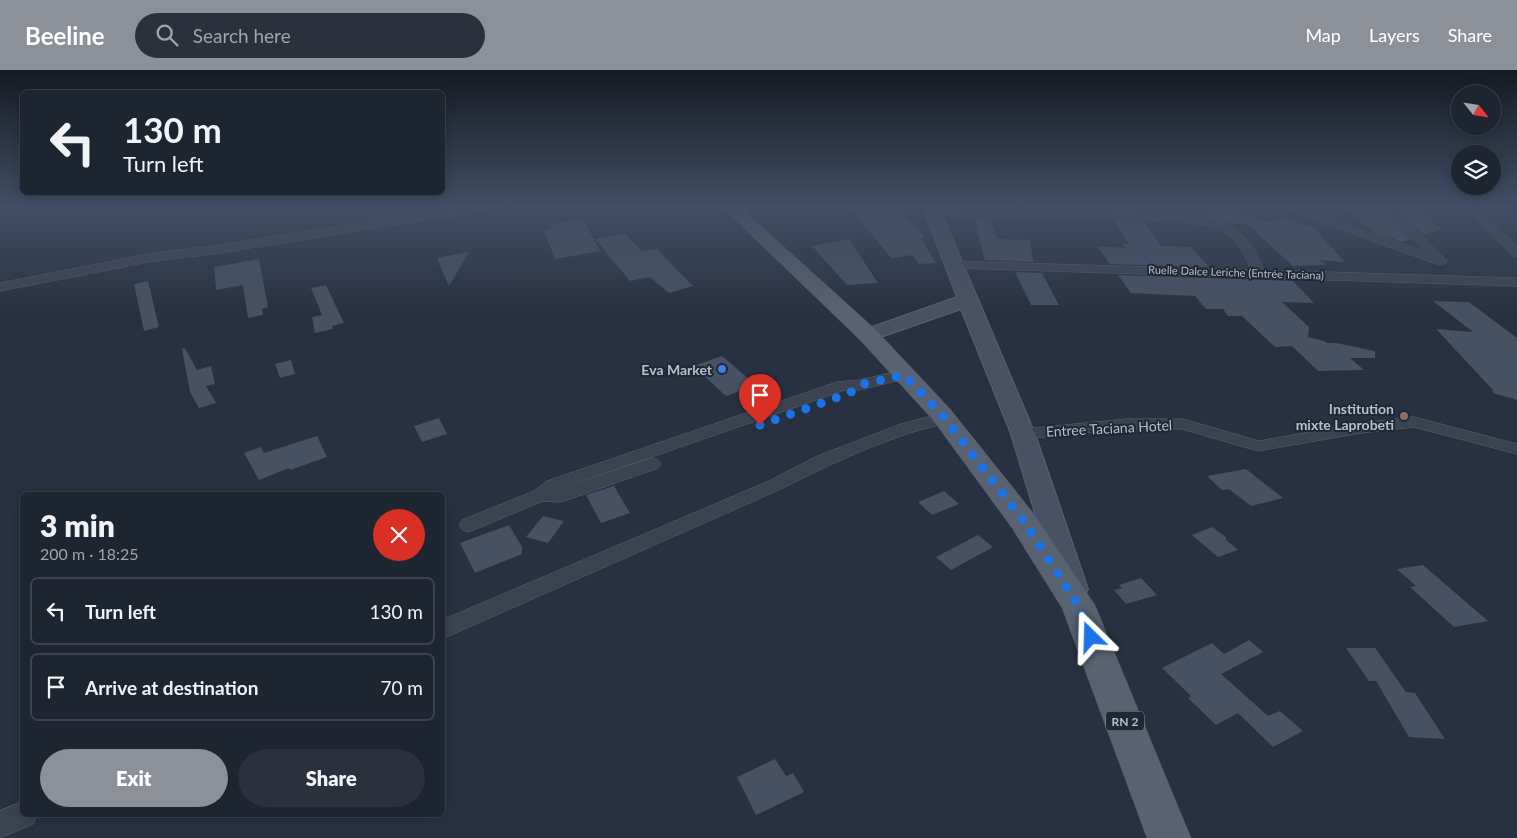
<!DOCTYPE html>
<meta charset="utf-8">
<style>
body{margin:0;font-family:Lato,sans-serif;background:#2a313d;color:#f1f3f6;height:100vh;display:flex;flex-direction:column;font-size:19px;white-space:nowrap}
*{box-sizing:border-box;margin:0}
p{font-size:16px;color:#a0a5ab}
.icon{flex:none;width:28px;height:28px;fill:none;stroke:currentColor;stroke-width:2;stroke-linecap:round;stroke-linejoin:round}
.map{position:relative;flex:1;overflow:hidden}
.side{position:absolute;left:20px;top:422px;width:425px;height:325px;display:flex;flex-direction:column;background:#1d2531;border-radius:8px;box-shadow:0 2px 12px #0003,0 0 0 1px #3b424d}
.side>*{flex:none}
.banner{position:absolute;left:20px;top:20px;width:425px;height:105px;border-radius:8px;box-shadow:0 2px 12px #0003,0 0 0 1px #3b424d;background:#1d2531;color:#f1f3f6;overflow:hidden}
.needle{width:32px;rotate:120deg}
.tools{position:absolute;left:1451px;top:15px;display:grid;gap:10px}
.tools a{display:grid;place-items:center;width:50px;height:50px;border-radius:50%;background:#1d2531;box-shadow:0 2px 12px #0003,0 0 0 1px #3b424d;font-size:25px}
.pin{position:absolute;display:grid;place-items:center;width:42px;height:42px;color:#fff;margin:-51px -21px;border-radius:50% 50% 50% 0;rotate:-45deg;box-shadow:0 0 5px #0007}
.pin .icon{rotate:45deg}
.me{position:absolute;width:55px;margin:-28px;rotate:338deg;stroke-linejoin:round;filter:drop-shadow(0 0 4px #0008)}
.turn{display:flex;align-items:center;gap:18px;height:105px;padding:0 20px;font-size:22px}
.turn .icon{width:65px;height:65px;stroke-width:2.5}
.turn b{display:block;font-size:35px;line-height:42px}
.round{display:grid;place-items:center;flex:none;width:52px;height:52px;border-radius:26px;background:#2a313d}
.overview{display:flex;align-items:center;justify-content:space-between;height:85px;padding:0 20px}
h1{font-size:30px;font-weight:800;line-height:38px}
.primary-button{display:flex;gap:10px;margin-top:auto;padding:10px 20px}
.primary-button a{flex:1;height:58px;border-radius:30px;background:#8c9099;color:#fff;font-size:20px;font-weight:800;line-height:58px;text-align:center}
.primary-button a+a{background:#2a313d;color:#f1f3f6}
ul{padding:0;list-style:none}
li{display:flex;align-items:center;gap:15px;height:68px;margin:0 10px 8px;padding:0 10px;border:2px solid #3b424d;border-radius:8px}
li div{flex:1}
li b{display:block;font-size:19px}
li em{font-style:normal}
header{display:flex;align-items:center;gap:30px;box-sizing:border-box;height:70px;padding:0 25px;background:#8c9099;color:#fff}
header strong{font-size:24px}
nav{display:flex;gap:28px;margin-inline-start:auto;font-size:18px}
.search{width:350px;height:45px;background:#2a313d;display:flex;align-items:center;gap:12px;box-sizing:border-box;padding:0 18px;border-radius:28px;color:#a0a5ab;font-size:19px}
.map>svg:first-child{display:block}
.building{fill:#465163}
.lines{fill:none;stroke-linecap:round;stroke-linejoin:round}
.minor-casing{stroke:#59616e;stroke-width:1}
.secondary-casing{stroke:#59616e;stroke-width:2}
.primary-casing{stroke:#454c5a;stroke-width:1}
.minor{fill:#3b4351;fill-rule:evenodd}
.secondary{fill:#495264;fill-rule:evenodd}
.primary{fill:#596271;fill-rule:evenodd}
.route{stroke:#1a73e8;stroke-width:9;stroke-dasharray:0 16.2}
.shop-dot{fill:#3f7fe0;stroke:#202836;stroke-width:2}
.education-dot{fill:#8d6e63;stroke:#202836;stroke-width:2}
.labels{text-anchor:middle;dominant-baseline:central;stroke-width:4;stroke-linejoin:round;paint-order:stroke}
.far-street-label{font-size:11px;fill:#b8becb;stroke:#202836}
.shield{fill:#202836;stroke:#8a919e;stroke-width:1}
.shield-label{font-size:12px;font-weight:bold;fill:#b8becb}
.poi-label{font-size:14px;font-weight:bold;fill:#b8becb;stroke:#202836;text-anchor:end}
.street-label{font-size:14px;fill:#b8becb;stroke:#202836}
</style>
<header>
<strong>Beeline</strong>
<div class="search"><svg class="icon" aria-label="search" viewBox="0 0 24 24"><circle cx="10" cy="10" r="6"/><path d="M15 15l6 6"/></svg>Search here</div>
<nav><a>Map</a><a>Layers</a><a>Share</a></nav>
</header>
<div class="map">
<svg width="1517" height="768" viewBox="0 0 1517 768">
<rect width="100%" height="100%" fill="#273141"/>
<!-- building -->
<path class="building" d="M 848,135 L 896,135 L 926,168 L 921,168 L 936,193 L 919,194 L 913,185 L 891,188 Z
M 1105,135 L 1130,135 L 1136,142 L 1109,142 Z
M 1342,135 L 1368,135 L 1374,139 L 1382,139 L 1411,169 L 1403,172 L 1373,162 Z
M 1229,137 L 1269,152 L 1281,147 L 1308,156 L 1311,155 L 1345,192 L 1319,190 L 1327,195 L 1293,196 L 1247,154 L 1226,153 L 1195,145 Z
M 1398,140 L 1421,140 L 1441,159 L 1424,165 Z
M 974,148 L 990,149 L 997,169 L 1030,170 L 1033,192 L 985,190 Z
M 583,149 L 600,181 L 555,189 L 544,161 L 553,159 L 550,154 Z
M 1115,151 L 1145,152 L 1161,176 L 1191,177 L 1209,197 L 1110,194 L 1097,176 L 1125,178 L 1123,174 L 1129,174 Z
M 624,163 L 642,181 L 657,179 L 693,216 L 669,223 L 650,207 L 630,211 L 595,169 Z
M 849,169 L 878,213 L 847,215 L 812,176 Z
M 469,182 L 449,216 L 437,188 Z
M 259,189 L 268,237 L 262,239 L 263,245 L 248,248 L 243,215 L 216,220 L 214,197 Z
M 1015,202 L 1042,203 L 1059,235 L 1031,235 Z
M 1118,205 L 1293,211 L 1314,233 L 1282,232 L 1309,257 L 1308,267 L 1324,271 L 1327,273 L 1336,273 L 1375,281 L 1375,288 L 1350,288 L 1364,300 L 1318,301 L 1292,276 L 1275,277 L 1242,246 L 1228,246 L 1223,239 L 1206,239 L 1195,226 L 1131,223 Z
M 148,211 L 159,257 L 144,261 L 134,214 Z
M 326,215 L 344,253 L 332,256 L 333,259 L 315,263 L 312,247 L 322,245 L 311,218 Z
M 1433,231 L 1469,232 L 1517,268 L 1517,330 L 1493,323 L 1493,320 L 1436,259 L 1473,262 Z
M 185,278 L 197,300 L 211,296 L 215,314 L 206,316 L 216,333 L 199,338 L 190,322 L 182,279 Z
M 722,286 L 756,315 L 726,326 L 693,296 Z
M 291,290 L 295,304 L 280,308 L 275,294 Z
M 439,348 L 447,364 L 422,372 L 414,356 Z
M 317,366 L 327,387 L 290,400 L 289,398 L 259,410 L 244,383 L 261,377 L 264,383 Z
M 1246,399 L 1283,428 L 1251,436 L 1229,419 L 1222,420 L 1207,406 Z
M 614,416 L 630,443 L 601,453 L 586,425 Z
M 944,421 L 959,434 L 932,445 L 918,432 Z
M 543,446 L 564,451 L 548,473 L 526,467 Z
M 509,455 L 522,477 L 522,484 L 475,503 L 460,473 Z
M 1212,457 L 1227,468 L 1225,469 L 1238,480 L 1218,487 L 1192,465 Z
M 978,465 L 993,477 L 951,500 L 936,487 Z
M 1423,495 L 1488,551 L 1454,557 L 1410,517 L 1416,516 L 1397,499 Z
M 1141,508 L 1157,525 L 1126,534 L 1114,520 L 1122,518 L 1119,515 Z
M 1249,570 L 1263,582 L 1221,604 L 1268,646 L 1280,641 L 1303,661 L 1273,677 L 1238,643 L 1216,655 L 1188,628 L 1191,626 L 1162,598 L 1212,573 L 1224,584 Z
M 1346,578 L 1375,578 L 1406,622 L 1415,623 L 1445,669 L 1409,667 L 1376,611 L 1369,611 Z
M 775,689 L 786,706 L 793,703 L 804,722 L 756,745 L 737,707 Z"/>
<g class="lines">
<!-- minor casing -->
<g class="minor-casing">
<path id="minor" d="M 84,135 L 96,135 L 91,138 Z
M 477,135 L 504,135 L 499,138 L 213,184 L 154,191 L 0,221 L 0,213 L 154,183 L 213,176 Z
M 1274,135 L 1290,135 L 1426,182 L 1380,135 L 1391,135 L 1447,191 L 1445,194 L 1437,194 Z
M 1462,135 L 1473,135 L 1517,176 L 1517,187 L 1513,186 Z
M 933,140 L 1176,145 C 1224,150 1244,153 1264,200 L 1517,208 L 1517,216 L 954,198 L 950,197 L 948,194 L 950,191 L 1251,200 C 1235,158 1218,156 1176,151 L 929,145 L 928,143 L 929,141 Z
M 904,300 L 909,302 L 912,305 L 909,308 L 859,320 L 845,320 L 559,419 L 652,388 L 658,390 L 661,394 L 658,398 L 567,430 L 560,432 L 543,431 L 469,462 L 462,460 L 459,455 L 462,450 L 534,421 L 547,411 L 837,312 L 859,310 Z
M 942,340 L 948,342 L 950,345 C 942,358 926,357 913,362 C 867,377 824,397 781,419 L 442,569 L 442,550 L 769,411 L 815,387 L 901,354 L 931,346 L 936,342 Z
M 1414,347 L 1517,374 L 1517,384 L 1414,357 L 1361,363 L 1258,381 L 1182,359 L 1126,359 L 1023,369 L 1017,368 L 1015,364 L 1017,360 L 1023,359 L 1126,349 L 1183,349 L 1259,371 L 1361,353 Z
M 22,732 L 22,745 L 37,745 L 33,754 L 0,768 L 0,741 Z"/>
</g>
<!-- secondary casing -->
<g class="secondary-casing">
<path id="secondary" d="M 922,135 L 938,135 L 1035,364 L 1088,519 L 1084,527 L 1073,530 L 1062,527 L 1058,519 L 1011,364 L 961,239 L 875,269 L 868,271 L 861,269 L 858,265 L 861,261 L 957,227 Z"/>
</g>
<!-- primary casing -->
<g class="primary-casing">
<path id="primary" d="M 720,135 L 738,135 L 876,260 L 951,340 L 1034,444 L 1095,535 L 1191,768 L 1147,768 L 1062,538 L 1012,458 L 933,350 L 860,270 Z"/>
</g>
<!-- minor -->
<use href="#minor" class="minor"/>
<!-- secondary -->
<use href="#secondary" class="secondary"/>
<!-- primary -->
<use href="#primary" class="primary"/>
</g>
<!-- sky -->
<linearGradient id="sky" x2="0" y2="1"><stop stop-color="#151b24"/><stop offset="0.56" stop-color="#414e65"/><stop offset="1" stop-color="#414e65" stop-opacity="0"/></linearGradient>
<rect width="1517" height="243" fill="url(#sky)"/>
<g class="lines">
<!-- route -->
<path class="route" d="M 760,355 L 850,323 L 859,315 L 904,305 L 942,345 L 1023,450 L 1078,535 L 1091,567"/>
</g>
<!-- markers -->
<circle class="shop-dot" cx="722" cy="299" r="5"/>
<circle class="education-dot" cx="1404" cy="346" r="5"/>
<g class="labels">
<!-- far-street labels -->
<g class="far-street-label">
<text transform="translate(1236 202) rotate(2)">Ruelle Dalce Leriche (Entrée Taciana)</text>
</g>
<!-- shield labels -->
<rect class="shield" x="1106" y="641.5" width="38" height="19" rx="4"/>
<g class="shield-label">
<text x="1125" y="651">RN 2</text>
</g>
<!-- poi labels -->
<g class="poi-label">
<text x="712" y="299">Eva Market</text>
<text x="1394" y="338">Institution<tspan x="1394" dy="16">mixte Laprobeti</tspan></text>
</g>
<!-- street labels -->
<g class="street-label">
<text transform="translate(1109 358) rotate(-3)">Entree Taciana Hotel</text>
</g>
</g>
</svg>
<div class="tools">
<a><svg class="needle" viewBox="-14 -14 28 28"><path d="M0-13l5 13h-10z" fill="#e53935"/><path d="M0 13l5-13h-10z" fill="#a0a5ab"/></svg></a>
<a><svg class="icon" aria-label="layers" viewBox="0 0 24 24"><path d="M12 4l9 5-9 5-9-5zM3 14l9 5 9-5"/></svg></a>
</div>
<div class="pin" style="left:760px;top:355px;background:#d93025"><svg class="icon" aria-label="arrive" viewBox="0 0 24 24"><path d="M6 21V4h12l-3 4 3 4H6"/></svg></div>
<svg class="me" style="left:1091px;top:567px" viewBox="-20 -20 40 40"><path d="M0-17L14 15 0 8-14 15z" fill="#1a73e8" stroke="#fff" stroke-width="4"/></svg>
<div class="banner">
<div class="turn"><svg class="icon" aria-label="left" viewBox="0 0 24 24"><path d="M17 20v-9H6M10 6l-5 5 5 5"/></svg><div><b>130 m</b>Turn left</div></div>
</div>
<section class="side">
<div class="overview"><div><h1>3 min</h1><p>200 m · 18:25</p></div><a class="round" style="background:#d93025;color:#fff"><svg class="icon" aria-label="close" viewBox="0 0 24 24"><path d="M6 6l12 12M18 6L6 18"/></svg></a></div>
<ul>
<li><svg class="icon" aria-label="left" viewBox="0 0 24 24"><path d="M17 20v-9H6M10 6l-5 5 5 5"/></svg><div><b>Turn left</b></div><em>130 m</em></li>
<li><svg class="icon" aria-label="arrive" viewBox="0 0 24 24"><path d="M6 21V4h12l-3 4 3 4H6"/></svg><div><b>Arrive at destination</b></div><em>70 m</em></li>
</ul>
<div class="primary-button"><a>Exit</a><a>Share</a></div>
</section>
</div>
